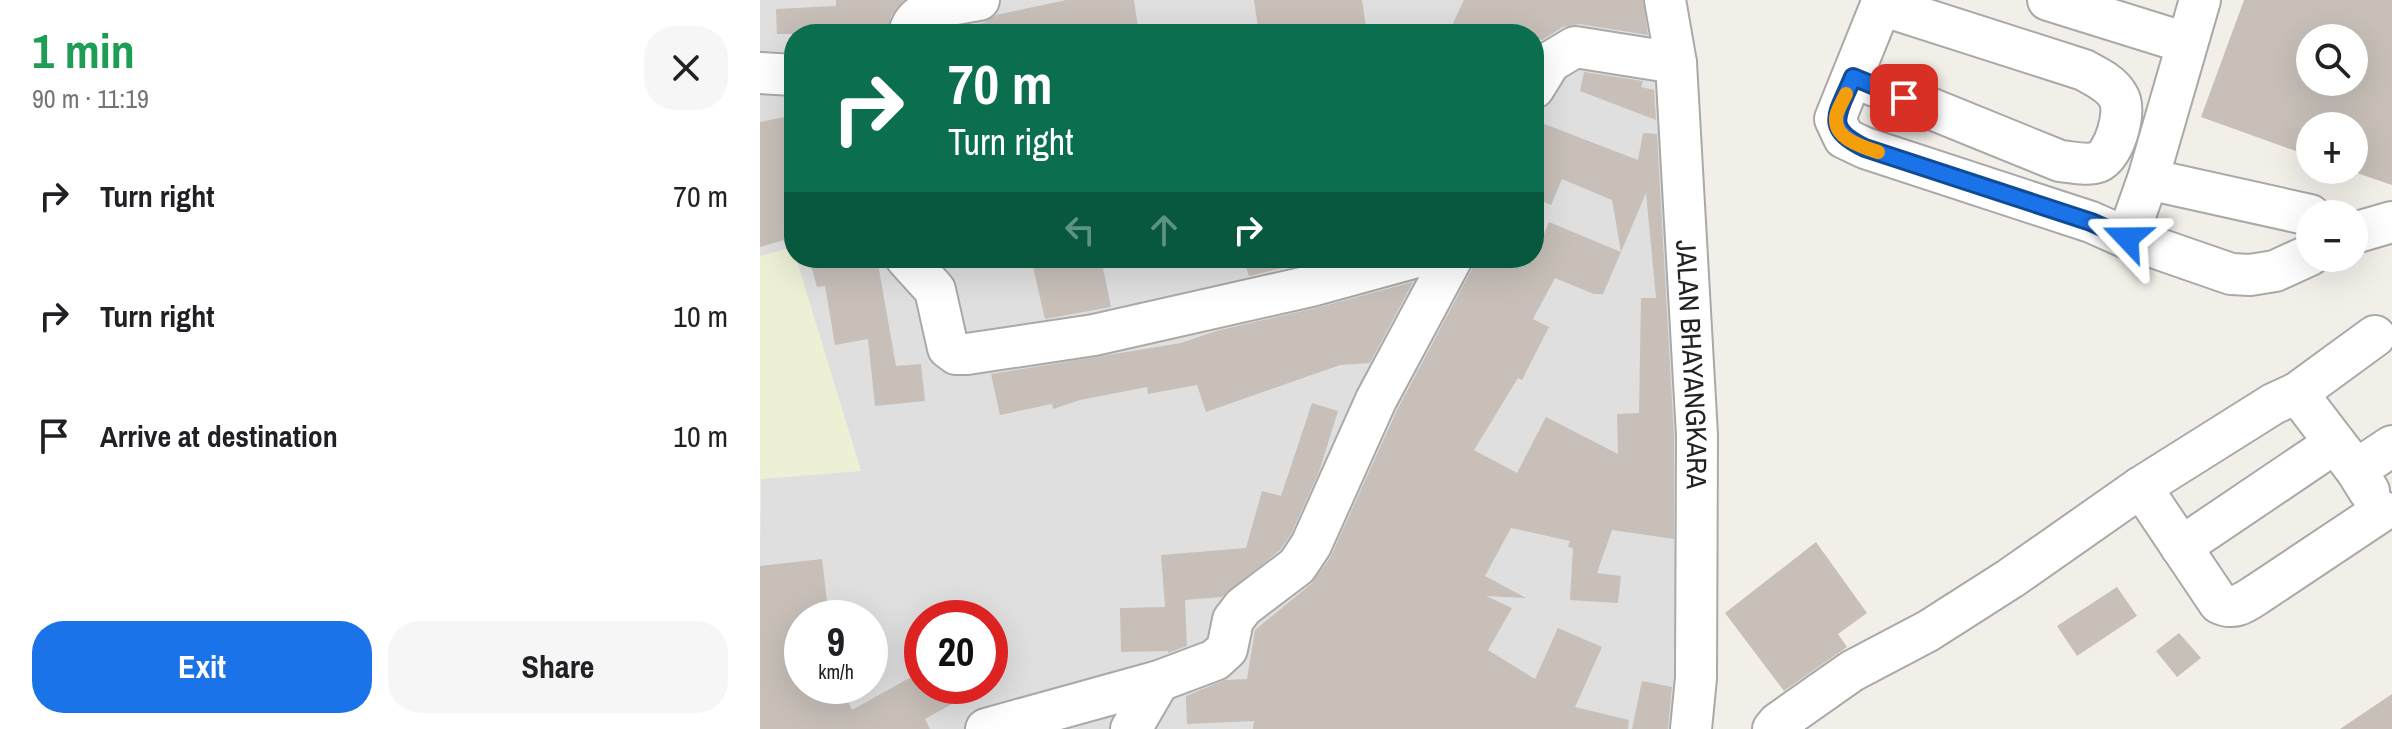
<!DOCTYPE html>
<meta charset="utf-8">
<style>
body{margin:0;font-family:"Archivo Narrow",sans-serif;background:#f6f6f6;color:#202124;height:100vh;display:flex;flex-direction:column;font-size:30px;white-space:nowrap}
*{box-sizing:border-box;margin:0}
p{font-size:26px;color:#757577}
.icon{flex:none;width:44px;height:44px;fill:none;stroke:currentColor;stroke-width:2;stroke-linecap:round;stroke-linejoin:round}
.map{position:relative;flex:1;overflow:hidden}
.drawer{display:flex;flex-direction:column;background:#fff;width:760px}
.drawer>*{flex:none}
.hud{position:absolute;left:24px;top:24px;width:760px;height:244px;border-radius:32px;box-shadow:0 8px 32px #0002;background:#0b6e4f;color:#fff;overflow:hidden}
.tools{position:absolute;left:1536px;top:24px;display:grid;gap:16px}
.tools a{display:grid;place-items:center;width:72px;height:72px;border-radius:50%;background:#fff;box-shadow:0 8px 32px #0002;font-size:40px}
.speed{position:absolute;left:24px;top:600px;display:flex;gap:16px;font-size:40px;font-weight:700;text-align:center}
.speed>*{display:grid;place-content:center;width:104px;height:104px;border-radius:50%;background:#fff;box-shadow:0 8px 32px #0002;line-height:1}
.speed small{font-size:20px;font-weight:400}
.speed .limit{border:12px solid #d22;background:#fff;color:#111}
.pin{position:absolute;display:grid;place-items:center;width:68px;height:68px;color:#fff;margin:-34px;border-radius:16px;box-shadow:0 4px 12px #0006}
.me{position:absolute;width:88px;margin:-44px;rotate:293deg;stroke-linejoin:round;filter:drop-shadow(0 0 6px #0008)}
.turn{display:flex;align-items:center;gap:28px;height:168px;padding:0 32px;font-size:36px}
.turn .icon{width:104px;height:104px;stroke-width:2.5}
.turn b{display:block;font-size:56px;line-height:68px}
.lanes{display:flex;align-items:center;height:76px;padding:0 32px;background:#0003;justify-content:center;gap:40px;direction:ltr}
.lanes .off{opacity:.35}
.round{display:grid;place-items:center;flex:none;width:84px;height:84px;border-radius:32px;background:#f6f6f6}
.overview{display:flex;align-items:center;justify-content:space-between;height:136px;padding:0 32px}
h1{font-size:48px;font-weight:800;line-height:60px;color:#1e9e55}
.cta{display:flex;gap:16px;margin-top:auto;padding:16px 32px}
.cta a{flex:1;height:92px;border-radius:32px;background:#1a73e8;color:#fff;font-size:32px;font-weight:800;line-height:92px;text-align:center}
.cta a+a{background:#f6f6f6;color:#202124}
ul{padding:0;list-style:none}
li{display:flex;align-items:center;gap:24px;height:120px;padding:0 32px}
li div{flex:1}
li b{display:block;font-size:30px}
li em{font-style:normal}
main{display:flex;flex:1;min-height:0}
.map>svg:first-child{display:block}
.residential{fill:#e0dfdf;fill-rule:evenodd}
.farmland{fill:#eef0d5}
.building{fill:#c7bfb8;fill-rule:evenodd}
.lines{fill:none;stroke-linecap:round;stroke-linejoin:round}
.minor-casing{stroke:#a9a9a9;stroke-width:44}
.minor{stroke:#fff;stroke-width:40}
.route-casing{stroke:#114b97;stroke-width:20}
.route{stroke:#1a73e8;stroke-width:14}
.slow{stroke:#f59e0b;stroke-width:14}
.labels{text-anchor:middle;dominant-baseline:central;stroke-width:7;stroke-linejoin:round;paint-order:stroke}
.street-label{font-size:28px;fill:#222;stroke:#fff}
</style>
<main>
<section class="drawer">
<div class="overview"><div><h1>1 min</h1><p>90 m · 11:19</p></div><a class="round"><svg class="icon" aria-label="close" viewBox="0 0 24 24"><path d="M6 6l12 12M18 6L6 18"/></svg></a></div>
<ul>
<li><svg class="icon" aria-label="right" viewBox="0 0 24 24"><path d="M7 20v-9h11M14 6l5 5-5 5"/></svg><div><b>Turn right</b></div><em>70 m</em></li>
<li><svg class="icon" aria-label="right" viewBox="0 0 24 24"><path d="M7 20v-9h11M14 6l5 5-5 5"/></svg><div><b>Turn right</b></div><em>10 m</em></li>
<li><svg class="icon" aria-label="arrive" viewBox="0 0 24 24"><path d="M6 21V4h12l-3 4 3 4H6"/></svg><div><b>Arrive at destination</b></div><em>10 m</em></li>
</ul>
<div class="cta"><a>Exit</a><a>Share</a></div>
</section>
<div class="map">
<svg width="1632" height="729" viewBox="0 0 1632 729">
<rect width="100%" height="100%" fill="#f2efe9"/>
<!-- residential -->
<path class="residential" d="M 0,0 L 905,0 L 931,729 L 0,729 ZM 34,34 L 774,34 L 774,258 L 34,258 ZM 42,618 L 110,618 L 110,686 L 42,686 ZM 162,618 L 230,618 L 230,686 L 162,686 Z"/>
<!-- farmland -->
<path class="farmland" d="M 33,247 L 34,258 L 36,258 L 101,471 L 1,479 L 0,552 L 0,256 Z"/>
<!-- building -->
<path class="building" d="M 76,0 L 144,0 L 131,16 L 127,34 L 59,31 L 59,34 L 17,34 L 16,9 L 76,6 Z
M 306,0 L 374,0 L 379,34 L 349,34 L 348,28 L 322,34 L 193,34 L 192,28 L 223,23 L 236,15 Z
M 494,0 L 602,0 L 606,27 L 562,34 L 499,34 Z
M 704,0 L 883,0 L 888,35 L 819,24 L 803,27 L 782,40 L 774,38 L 774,34 L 688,34 Z
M 1484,0 L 1632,0 L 1632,185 L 1594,172 L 1594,126 L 1550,126 L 1550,156 L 1441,117 ZM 1550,38 L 1594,38 L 1594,82 L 1550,82 Z
M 824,72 L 883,81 L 881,87 L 894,90 L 896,120 L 820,91 Z
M 30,116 L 34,135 L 34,151 L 30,152 L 34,179 L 34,237 L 0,247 L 0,122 Z
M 774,120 L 878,160 L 883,133 L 897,134 L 914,436 L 914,539 L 852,530 L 837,573 L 861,576 L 858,603 L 810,600 L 813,548 L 808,547 L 810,541 L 751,528 L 725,576 L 766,598 L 726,596 L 752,608 L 728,650 L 775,679 L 798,628 L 842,647 L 815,707 L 869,720 L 868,729 L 493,729 L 494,721 L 427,724 L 426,696 L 465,680 L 487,679 L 495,630 L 551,584 L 570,558 L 637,410 L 712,269 L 715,258 L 774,258 L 789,222 L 861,252 L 843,294 L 834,294 L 795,278 L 773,319 L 789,327 L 762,380 L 758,378 L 714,450 L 757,473 L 786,417 L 858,454 L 857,414 L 879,413 L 881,298 L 896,298 L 886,193 L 861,252 L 852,200 L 802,179 L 791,205 L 774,198 Z
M 49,258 L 117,258 L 136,366 L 161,364 L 165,401 L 115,406 L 108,339 L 75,345 L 65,286 L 57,287 Z
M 271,258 L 341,258 L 351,307 L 285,319 Z
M 483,258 L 566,258 L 489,276 Z
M 653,282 L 610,363 L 580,365 L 446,412 L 437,385 L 388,394 L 387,387 L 320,400 L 293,409 L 292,404 L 240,415 L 231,374 L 421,343 L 456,331 L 556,308 Z
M 552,403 L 578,411 L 559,472 L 531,534 L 520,550 L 462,597 L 425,600 L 427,646 L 408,653 L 408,651 L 361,652 L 360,608 L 405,607 L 401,555 L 486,548 L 502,491 L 521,496 Z
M 1056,542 L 1107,613 L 1078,634 L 1087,647 L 1024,691 L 965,613 Z
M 62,559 L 69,618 L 42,618 L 42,621 L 36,621 L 42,644 L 42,686 L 81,686 L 92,710 L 162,671 L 162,686 L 224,686 L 165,719 L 170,729 L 0,729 L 0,566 Z
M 1357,587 L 1377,616 L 1317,656 L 1297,626 Z
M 1419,633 L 1441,658 L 1417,677 L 1396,651 Z
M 882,681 L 912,687 L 908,729 L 872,729 Z
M 1632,694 L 1632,729 L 1580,729 Z"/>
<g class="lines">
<!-- minor casing -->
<g class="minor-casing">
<g id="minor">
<path id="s1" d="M 905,0 L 916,63 L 937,435 L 936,678 L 931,729"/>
<path d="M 1123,0 L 1075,119 L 1084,138 L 1105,148 L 1331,222 L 1367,238 L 1388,179 L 1440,0"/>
<path d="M 1288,0 L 1426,43"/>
<path d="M 149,34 C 154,5 195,5 219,0"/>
<path d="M 0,73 L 34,75"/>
<path d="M 1093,77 L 1300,161 C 1312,162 1327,166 1338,162 C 1354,156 1368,110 1358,96 C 1351,83 1336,77 1324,70 L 1121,5"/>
<path d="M 774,88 L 790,62 L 815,47 L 916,63"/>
<path d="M 1388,179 L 1550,215"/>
<path d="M 1594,233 L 1632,222"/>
<path d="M 1367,238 L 1471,274 L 1490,275 L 1515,271 L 1550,255"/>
<path d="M 146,258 L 175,290 L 188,348 L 196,354 L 207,354 L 334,335 L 551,286 L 653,258"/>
<path d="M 1537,393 L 1615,336"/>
<path d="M 1381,487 L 1459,603 C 1475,611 1485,602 1499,593 L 1622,511"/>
<path d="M 1609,491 L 1596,470 L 1632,446"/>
<path d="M 1421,547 L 1575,443"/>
<path d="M 226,729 L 399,681 L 455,660 L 467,649 L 473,620 L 483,607 L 537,566 L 551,545 L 616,400 L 692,258"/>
<path d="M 371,729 L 399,681"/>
<path d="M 1013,729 L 1018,723 L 1092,671 L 1168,631 L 1251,578 L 1381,487 L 1513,404 L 1537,393 L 1596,470"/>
</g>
</g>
<!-- minor -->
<use href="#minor" class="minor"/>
</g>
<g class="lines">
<!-- route casing -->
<g class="route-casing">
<path id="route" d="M 1144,98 L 1093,77 C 1078,114 1062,127 1105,148 L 1331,222 L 1367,238"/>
</g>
<!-- route -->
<use href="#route" class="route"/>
<!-- slow -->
<path class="slow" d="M 1086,94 C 1083,101 1076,111 1076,118 C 1074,139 1103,147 1118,152"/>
</g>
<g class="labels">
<!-- street labels -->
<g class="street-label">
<text stroke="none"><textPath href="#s1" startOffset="366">JALAN BHAYANGKARA</textPath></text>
</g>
</g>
</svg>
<div class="tools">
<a><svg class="icon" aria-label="search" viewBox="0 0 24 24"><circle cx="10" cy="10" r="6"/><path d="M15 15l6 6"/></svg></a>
<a>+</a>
<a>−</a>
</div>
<div class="speed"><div>9<small>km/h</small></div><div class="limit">20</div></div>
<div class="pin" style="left:1144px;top:98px;background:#d93025"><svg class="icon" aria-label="arrive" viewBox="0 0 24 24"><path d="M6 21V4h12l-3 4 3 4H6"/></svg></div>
<svg class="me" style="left:1367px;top:238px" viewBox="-20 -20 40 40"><path d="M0-17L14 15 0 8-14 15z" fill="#1a73e8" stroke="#fff" stroke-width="4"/></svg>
<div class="hud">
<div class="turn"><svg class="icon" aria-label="right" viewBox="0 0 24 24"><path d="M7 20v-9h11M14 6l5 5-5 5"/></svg><div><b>70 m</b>Turn right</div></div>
<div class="lanes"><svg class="icon off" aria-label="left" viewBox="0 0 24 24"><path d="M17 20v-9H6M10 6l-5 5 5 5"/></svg><svg class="icon off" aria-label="ahead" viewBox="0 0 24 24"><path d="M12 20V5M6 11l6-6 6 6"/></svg><svg class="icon" aria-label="right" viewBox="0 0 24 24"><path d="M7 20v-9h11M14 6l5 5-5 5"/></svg></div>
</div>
</div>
</main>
